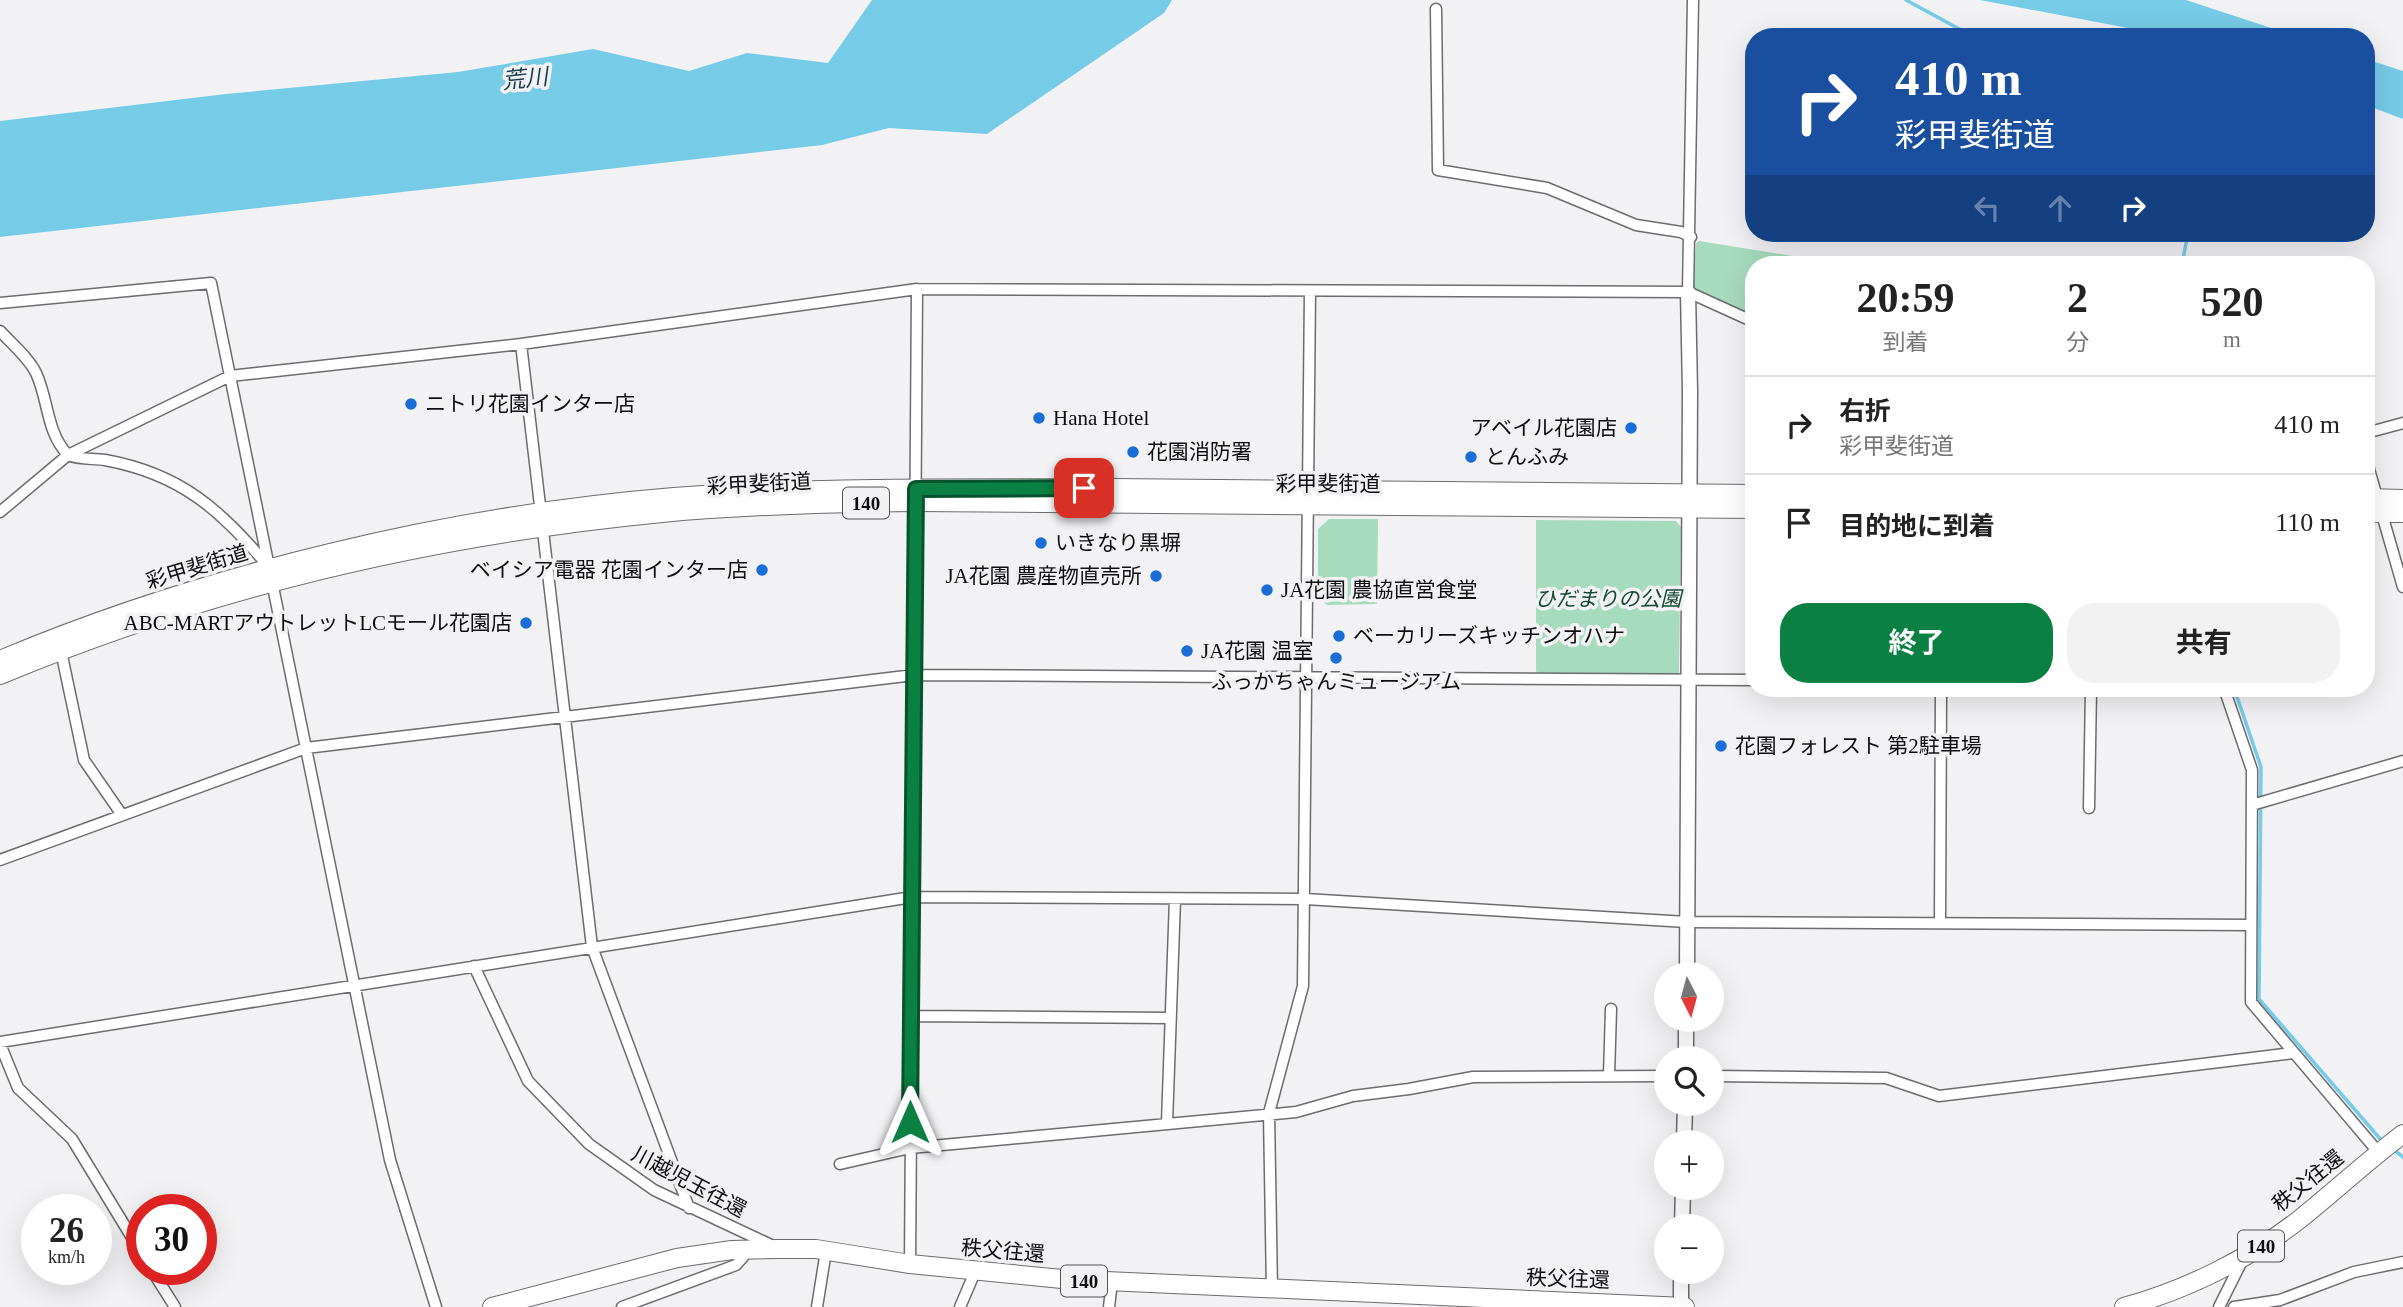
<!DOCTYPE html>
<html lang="ja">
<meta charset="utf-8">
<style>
body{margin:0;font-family:"Times New Roman","Noto Sans JP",serif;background:#f2f2f2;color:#222;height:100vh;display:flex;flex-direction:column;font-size:26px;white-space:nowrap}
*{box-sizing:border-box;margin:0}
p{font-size:23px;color:#767676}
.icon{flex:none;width:38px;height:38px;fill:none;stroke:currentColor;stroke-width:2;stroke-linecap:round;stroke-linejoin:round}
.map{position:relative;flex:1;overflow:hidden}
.sheet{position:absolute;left:1745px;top:256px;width:630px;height:441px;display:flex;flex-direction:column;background:#fff;border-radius:28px;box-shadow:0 7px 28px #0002}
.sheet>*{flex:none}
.hud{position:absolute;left:1745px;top:28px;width:630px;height:214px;border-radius:28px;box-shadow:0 7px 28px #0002;background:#1a4fa0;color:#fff;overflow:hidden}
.needle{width:46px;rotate:174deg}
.tools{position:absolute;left:1654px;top:962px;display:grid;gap:14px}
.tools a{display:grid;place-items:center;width:70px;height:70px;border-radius:50%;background:#fff;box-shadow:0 7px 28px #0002;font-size:35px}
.speed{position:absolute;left:21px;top:1194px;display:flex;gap:14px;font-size:35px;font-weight:700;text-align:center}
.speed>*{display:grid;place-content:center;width:91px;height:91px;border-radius:50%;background:#fff;box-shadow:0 7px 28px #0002;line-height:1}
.speed small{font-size:18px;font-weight:400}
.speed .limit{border:10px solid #d22;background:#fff;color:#111}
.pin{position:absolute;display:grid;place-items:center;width:60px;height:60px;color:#fff;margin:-30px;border-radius:14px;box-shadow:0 4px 10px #0006}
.me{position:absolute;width:77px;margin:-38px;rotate:0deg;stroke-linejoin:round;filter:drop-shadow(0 0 5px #0008)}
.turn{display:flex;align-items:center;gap:24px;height:147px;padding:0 35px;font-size:32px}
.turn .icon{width:91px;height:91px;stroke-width:2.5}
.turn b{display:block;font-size:49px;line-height:60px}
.lanes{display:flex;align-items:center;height:66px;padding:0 35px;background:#0003;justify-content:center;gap:35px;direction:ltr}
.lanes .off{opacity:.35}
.eta{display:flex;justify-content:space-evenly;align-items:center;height:119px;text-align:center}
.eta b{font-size:42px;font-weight:700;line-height:49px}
.button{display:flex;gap:14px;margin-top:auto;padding:14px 35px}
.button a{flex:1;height:80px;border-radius:28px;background:#0b8043;color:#fff;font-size:28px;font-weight:700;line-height:80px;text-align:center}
.button a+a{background:#f2f2f2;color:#222}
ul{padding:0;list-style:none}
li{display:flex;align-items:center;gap:21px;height:98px;padding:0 35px;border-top:2px solid #e0e0e0}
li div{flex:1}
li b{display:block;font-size:26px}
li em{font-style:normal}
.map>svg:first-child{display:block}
.green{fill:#a7dbbe}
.water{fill:#76cbe7}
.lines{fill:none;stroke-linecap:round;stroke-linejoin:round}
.stream{stroke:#76cbe7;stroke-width:3.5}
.minor-casing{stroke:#6c6c6f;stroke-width:13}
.tertiary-casing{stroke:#6c6c6f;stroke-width:17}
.trunk-casing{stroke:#6c6c6f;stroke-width:20}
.minor{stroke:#fff;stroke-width:10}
.tertiary{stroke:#fff;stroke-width:14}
.trunk{stroke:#fff;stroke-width:18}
.route-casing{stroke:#07532c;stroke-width:18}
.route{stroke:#0b8043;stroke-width:12}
.poi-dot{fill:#1a6dd7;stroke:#f2f2f5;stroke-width:2.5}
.labels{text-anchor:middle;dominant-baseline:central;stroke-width:7;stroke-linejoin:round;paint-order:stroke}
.shield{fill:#f2f2f5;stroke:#525254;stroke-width:2}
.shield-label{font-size:19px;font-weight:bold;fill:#0e0e0f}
.poi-label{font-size:21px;fill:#0e0e0f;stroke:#f2f2f5;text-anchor:start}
.street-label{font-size:21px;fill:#0e0e0f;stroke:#f2f2f5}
.park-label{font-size:21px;font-style:italic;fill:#124b31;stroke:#f2f2f5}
.water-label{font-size:23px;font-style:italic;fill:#173e4a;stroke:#f2f2f5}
</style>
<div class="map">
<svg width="2403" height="1307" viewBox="0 0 2403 1307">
<rect width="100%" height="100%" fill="#f2f2f5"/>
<!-- green -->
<path class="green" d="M 1699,241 L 1818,260 L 1818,264 L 1754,264 L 1753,317 L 1693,287 L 1696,243 Z
M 1329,519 L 1378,519 L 1377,604 L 1327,605 L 1318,596 L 1318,529 Z
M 1536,520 L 1676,521 L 1681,527 L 1679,673 L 1675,676 L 1539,675 L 1536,671 Z"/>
<!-- water -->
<path class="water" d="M 872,0 L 1172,0 L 1164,13 L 987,134 L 889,128 L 822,145 L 0,237 L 0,121 L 226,94 L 458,72 L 593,49 L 689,71 L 747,53 L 828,63 Z
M 1980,0 L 2186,0 L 2299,37 L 2175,37 Z
M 2366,59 L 2403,71 L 2403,119 L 2366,105 Z"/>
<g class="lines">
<!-- stream -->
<path class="stream" d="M 1906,0 L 1974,37
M 2182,264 L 2188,233
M 2234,688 L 2261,767 L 2259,999 L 2382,1141
M 2394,1150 L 2403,1157"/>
<!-- minor casing -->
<g class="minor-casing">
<path id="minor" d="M 1436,9 L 1438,170 L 1547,188 L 1636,225 L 1681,232 L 1691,237
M 1688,292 L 1693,0
M 0,303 L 211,283 L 390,1160 L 436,1307
M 0,331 C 12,344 29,358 36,373 C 49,401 46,432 68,455 C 80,460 92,458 105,460 C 182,474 220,510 269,567
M 521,344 L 592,947 L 689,1208
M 2366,433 L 2403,423
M 2366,459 L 2403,587
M 0,512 L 68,455 L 230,376 L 521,344 L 917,289 L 1688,292 L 1754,322
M 61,651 L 84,760 L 122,815
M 2224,688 L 2252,770 L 2251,1002 L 2379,1153
M 2252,805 L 2403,761
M 2089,808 L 2091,688
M 0,860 L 306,748 L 914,675 L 1754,680
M 1940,923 L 1941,688
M 474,966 L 528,1081 L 589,1144 L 654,1190 L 771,1245
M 911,1016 L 1170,1018
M 0,1042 L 912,897 L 1305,899 L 1687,922 L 2251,925
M 0,1044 L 18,1088 L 72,1139 L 142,1254
M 1609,1076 L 1611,1009
M 1712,1076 L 1886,1078 L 1939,1096 L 2293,1053
M 1167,1123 L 1175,899
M 840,1164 L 910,1148 L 1296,1112 L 1353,1096 L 1409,1089 L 1473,1077 L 1666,1076
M 910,1264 L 917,289
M 151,1269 L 175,1307
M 1272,1289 L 1269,1113 L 1303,986 L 1310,291
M 622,1307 L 736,1265 L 750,1249
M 817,1307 L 826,1251
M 960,1307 L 975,1272
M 1109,1307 L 1112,1282
M 2219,1307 L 2244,1257
M 2234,1307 L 2280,1300 L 2354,1272 L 2403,1262"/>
</g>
<!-- tertiary casing -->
<g class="tertiary-casing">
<path id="tertiary" d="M 1687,975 L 1690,391 L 1688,292
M 1686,1059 L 1686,1020
M 1684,1143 L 1685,1104
M 1682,1227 L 1683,1188
M 1681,1307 L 1681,1272"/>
</g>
<!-- trunk casing -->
<g class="trunk-casing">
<path id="trunk" d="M 2366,498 L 2403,499
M 2366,513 L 2403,513
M 0,660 C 207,573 451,515 674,497 C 819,486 965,489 1111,488 C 1325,488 1539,491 1754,494
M 0,675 C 210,587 435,535 662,513 C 746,505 831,503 916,502 L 1754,509
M 492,1307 L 677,1258 L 732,1250 L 778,1249 L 816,1249 L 910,1264 L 1062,1279 L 1685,1307
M 2124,1307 C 2186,1290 2249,1259 2300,1219 C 2335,1191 2367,1161 2403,1134"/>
</g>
<!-- minor -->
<use href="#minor" class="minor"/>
<!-- tertiary -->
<use href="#tertiary" class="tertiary"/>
<!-- trunk -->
<use href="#trunk" class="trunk"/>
</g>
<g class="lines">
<!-- route casing -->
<g class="route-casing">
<path id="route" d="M 910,1122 L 916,489 L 1084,488"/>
</g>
<!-- route -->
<use href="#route" class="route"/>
</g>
<!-- markers -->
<g class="poi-dot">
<circle cx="411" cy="404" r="7"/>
<circle cx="1039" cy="418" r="7"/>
<circle cx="1631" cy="428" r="7"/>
<circle cx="1133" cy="452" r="7"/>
<circle cx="1471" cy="457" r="7"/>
<circle cx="1041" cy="543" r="7"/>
<circle cx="762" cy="570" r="7"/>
<circle cx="1156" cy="576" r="7"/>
<circle cx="1267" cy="590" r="7"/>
<circle cx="526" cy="623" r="7"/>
<circle cx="1339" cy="636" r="7"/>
<circle cx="1187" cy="651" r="7"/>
<circle cx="1336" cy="658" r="7"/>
<circle cx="1721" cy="746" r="7"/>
</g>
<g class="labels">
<!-- shield labels -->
<g class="shield">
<rect x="843" y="487.5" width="46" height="31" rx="5"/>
<rect x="2238" y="1230.5" width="46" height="31" rx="5"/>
<rect x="1061" y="1265.5" width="46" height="31" rx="5"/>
</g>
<g class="shield-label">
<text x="866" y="503">140</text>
<text x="2261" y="1246">140</text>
<text x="1084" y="1281">140</text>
</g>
<!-- poi labels -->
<g class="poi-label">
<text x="425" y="404">ニトリ花園インター店</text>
<text x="1053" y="418">Hana Hotel</text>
<text x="1617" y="428" text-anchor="end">アベイル花園店</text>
<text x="1147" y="452">花園消防署</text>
<text x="1485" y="457">とんふみ</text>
<text x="1055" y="543">いきなり黒塀</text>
<text x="748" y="570" text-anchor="end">ベイシア電器 花園インター店</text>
<text x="1142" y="576" text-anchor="end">JA花園 農産物直売所</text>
<text x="1281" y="590">JA花園 農協直営食堂</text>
<text x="512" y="623" text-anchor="end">ABC-MARTアウトレットLCモール花園店</text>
<text x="1353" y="636">ベーカリーズキッチンオハナ</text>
<text x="1201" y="651">JA花園 温室</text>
<text x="1336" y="682" text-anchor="middle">ふっかちゃんミュージアム</text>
<text x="1735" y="746">花園フォレスト 第2駐車場</text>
</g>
<!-- street labels -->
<g class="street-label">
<text transform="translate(759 484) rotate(-3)">彩甲斐街道</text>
<text x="1328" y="484">彩甲斐街道</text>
<text transform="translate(197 567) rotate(-17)">彩甲斐街道</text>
<text transform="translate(2308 1181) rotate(-39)">秩父往還</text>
<text transform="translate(689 1182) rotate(28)">川越児玉往還</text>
<text transform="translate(1003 1251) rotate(5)">秩父往還</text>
<text transform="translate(1568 1279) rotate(2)">秩父往還</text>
</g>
<!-- park labels -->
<g class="park-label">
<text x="1608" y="599">ひだまりの公園</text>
</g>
<!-- water labels -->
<g class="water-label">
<text transform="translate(525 79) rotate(-6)">荒川</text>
</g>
</g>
</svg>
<div class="tools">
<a><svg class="needle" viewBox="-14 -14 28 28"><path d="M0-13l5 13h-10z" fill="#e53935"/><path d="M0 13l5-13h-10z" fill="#767676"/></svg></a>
<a><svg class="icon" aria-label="search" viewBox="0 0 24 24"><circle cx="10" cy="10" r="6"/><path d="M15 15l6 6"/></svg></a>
<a>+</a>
<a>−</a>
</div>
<div class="speed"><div>26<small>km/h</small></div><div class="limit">30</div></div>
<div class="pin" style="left:1084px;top:488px;background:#d93025"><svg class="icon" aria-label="arrive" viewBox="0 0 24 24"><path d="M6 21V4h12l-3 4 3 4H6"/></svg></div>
<svg class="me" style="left:910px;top:1122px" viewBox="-20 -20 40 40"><path d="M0-17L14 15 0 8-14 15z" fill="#0b8043" stroke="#fff" stroke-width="4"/></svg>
<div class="hud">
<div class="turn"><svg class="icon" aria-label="right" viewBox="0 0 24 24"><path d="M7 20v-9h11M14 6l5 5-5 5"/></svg><div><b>410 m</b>彩甲斐街道</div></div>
<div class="lanes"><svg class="icon off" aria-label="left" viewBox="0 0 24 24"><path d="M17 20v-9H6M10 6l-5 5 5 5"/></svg><svg class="icon off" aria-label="ahead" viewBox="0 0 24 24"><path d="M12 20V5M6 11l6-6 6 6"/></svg><svg class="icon" aria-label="right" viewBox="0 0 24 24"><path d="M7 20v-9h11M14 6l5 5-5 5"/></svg></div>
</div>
<section class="sheet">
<div class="eta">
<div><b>20:59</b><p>到着</p></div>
<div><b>2</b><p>分</p></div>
<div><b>520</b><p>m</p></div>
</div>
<ul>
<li><svg class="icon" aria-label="right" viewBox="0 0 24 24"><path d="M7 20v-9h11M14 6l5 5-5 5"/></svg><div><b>右折</b><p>彩甲斐街道</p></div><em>410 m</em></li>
<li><svg class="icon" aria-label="arrive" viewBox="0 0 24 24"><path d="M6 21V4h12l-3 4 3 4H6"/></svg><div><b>目的地に到着</b></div><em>110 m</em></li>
</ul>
<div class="button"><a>終了</a><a>共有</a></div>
</section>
</div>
